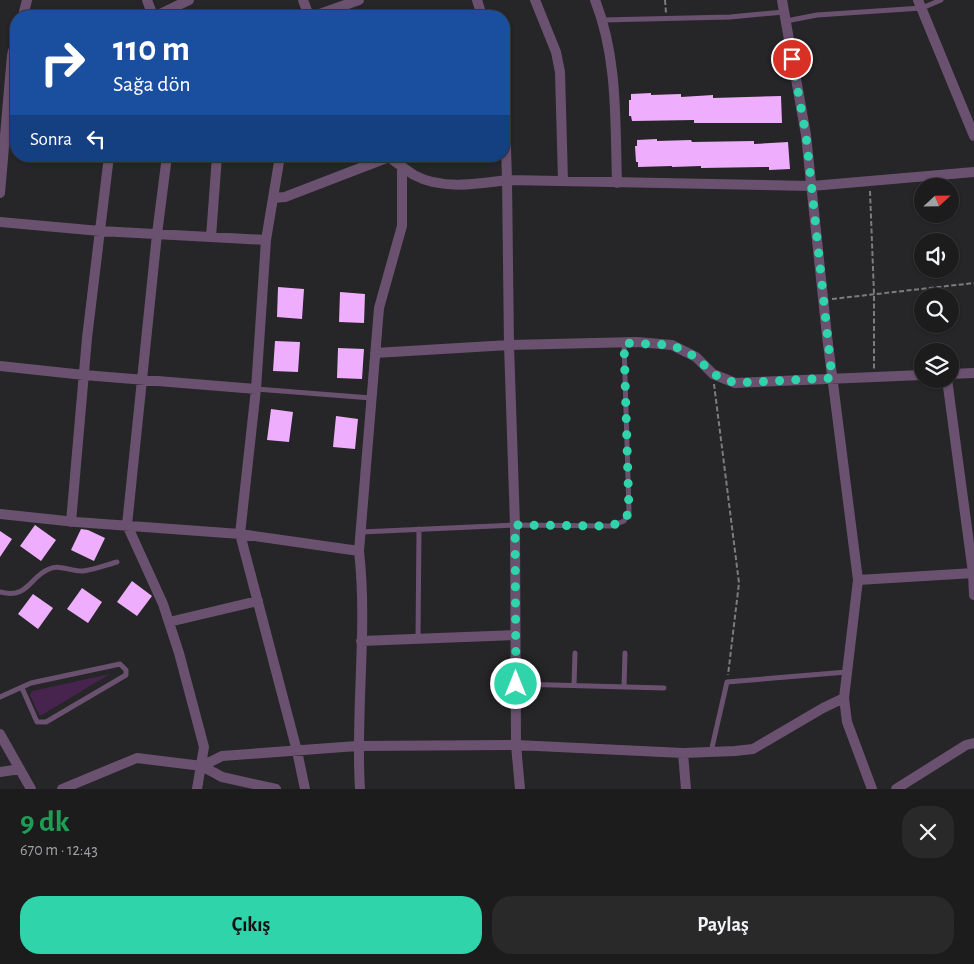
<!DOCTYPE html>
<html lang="tr">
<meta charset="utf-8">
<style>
body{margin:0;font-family:"Alegreya Sans",sans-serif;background:#29292a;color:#f1f3f6;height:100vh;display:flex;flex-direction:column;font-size:19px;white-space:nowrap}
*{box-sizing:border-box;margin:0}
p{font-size:16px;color:#a0a1a4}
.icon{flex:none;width:28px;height:28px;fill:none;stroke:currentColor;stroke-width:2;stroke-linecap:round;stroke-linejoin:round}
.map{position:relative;height:789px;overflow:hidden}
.details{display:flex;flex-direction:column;background:#1c1c1d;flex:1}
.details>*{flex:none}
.hud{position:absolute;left:10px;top:10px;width:500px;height:152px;border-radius:20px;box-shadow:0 1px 4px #0004,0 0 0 1px #3a3a3b;background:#1a4fa0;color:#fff;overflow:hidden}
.needle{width:32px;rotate:68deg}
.fabs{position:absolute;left:914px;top:178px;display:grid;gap:10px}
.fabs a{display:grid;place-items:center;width:45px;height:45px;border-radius:50%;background:#1c1c1d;box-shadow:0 1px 4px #0004,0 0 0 1px #3a3a3b;font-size:25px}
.pin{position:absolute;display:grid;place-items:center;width:42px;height:42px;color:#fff;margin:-21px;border:2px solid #fff;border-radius:50%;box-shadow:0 1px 5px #0007}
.me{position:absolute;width:55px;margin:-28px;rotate:0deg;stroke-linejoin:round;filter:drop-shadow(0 0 4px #0008)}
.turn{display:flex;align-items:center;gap:18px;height:105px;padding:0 20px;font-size:22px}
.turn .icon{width:65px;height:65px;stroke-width:2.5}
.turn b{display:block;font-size:35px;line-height:42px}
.then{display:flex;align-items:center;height:48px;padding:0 20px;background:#0003;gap:10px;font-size:19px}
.round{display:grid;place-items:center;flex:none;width:52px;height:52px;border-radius:20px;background:#29292a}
.headline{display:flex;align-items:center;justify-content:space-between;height:85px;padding:0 20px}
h1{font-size:30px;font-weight:700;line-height:38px;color:#1e9e55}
.action{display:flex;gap:10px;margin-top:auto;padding:10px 20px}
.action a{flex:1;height:58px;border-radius:20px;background:#2fd4aa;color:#111;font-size:20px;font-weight:700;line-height:58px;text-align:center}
.action a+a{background:#29292a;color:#f1f3f6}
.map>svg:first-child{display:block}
.green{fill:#46244d}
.building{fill:#efaefd}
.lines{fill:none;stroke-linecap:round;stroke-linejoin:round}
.path{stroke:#7c7b7d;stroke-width:2;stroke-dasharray:5 2.5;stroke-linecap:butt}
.service{stroke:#6b5170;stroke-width:5}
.minor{stroke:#6b5170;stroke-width:10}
.route{stroke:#2fd4aa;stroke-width:9;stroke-dasharray:0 16.2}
</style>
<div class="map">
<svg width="974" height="789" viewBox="0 0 974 789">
<rect width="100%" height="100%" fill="#262527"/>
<!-- green -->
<path class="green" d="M 110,674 L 42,715 L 39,715 L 30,695 L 32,691 Z"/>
<!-- building -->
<path class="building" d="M 651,93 L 651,95 L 681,94 L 681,97 L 713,95 L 713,98 L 781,96 L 782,123 L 694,123 L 694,120 L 632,121 L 631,116 L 629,116 L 629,100 L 631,100 L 631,94 Z
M 657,139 L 657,141 L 691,140 L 692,142 L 754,141 L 754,144 L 788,142 L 790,169 L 769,170 L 769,167 L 701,168 L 701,166 L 672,167 L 672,166 L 638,167 L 638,162 L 636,162 L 635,146 L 637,146 L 637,140 Z
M 278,287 L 304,289 L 302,319 L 277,317 Z
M 340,292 L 365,294 L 364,323 L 339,322 Z
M 275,341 L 300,342 L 298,372 L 273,371 Z
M 338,348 L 364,349 L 362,379 L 337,378 Z
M 271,409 L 293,412 L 289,442 L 267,440 Z
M 336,416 L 358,419 L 355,449 L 333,447 Z
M 35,525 L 56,540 L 41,561 L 20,546 Z
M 81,529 L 88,530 L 105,538 L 94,561 L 71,550 Z
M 0,531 L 12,539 L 0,557 Z
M 132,581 L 152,596 L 137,616 L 117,602 Z
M 82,588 L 102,602 L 88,623 L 67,609 Z
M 33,594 L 53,608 L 38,629 L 18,614 Z"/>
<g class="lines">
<!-- path -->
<path class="path" d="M 665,0 L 666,13
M 870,191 L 874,294 L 874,369
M 832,299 L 974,283
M 714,384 L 739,583 L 728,675"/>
<!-- service -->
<path class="service" d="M 603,20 L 730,17 L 784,12
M 786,21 L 817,15 L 922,8 L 941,0
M 256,389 L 371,398
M 361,532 L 515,525 L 611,526 L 624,521 L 629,512 L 624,343
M 0,592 C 28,600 30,576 49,569 C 61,564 71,572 83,571 C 94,570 106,565 117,562
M 418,639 L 419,529
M 516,684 L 664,688
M 574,685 L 575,653
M 624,687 L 625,653
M 0,697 L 31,683 L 120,664 L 126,670 L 126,675 L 46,722 L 37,722 L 22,688
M 711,752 L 727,682 L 847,672"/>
<!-- minor -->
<path class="minor" d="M 147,0 L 153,16
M 303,0 L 309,16
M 477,0 L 482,16
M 535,0 L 556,52 L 560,72 L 563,181
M 595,0 C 618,58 615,121 617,183
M 782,0 L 806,135 L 827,336 L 858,580 L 844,698 L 847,722 L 872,789
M 918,0 L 974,136
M 23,16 L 27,0
M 156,16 L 189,0
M 314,16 L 359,0
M 504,84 L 507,180 L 812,186 L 974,172
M 167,156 L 157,234 L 127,525 L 163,604 L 179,653 L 204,747 L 197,789
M 280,156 L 266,240 L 256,389 L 240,534 L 297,751 L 305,789
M 0,193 L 12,55 L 16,40
M 273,198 L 285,197 L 389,157 C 397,163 406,170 414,175 C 441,190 478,184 507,180 L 509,345 L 515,525 L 516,745 L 520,789
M 0,222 L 100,231 L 266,240
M 211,237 L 217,156
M 375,353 L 509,345 L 637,342 L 672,345 L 696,357 L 713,374 L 735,383 L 922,375
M 0,366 L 84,375 L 256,389
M 950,374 L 974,373
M 947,379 L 973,573 L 974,595
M 0,514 L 76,522 L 240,534 L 359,551
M 71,522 L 87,338 L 109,156
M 858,580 L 974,573
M 169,622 L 258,601
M 361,641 L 515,635
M 0,734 L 31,789
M 683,753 L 686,789
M 202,766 L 222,756 L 357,746 L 516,745 L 683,753 L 735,751 L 753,749 L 823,708 L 844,698
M 0,772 L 20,769
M 62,789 L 137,758 L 202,766 L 222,777 L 276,789
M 360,789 C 355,710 368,630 359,551 L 379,308 L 402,226 L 402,166
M 896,789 L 966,745 L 974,743"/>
</g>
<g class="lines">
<!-- route -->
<path class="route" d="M 516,684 L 515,525 L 610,526 L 624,521 L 629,512 L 624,343 L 672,345 L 696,357 L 713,374 L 735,383 L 832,378 L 806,135 L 792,59"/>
</g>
</svg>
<div class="fabs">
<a><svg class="needle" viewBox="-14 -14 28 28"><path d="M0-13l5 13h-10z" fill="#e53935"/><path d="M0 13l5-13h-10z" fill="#a0a1a4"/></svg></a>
<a><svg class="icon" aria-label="sound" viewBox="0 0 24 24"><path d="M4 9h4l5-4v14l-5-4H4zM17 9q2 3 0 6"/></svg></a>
<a><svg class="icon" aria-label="search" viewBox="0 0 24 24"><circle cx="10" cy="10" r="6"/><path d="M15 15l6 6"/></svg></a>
<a><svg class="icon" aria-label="layers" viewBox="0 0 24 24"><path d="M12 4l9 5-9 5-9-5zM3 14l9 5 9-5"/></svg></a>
</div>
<div class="pin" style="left:792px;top:59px;background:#d93025"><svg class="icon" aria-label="arrive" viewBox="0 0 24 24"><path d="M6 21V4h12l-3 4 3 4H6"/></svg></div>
<svg class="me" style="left:516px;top:684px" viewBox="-20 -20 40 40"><circle r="17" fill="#2fd4aa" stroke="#fff" stroke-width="3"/><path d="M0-11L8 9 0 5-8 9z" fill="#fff"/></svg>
<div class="hud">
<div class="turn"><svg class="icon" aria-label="right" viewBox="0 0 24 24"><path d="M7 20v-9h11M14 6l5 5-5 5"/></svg><div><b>110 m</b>Sağa dön</div></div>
<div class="then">Sonra<svg class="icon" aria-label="left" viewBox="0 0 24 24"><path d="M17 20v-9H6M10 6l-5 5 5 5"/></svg></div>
</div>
</div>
<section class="details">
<div class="headline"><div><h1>9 dk</h1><p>670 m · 12:43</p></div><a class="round"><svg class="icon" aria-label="close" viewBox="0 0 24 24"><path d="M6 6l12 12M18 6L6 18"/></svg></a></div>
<div class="action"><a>Çıkış</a><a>Paylaş</a></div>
</section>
